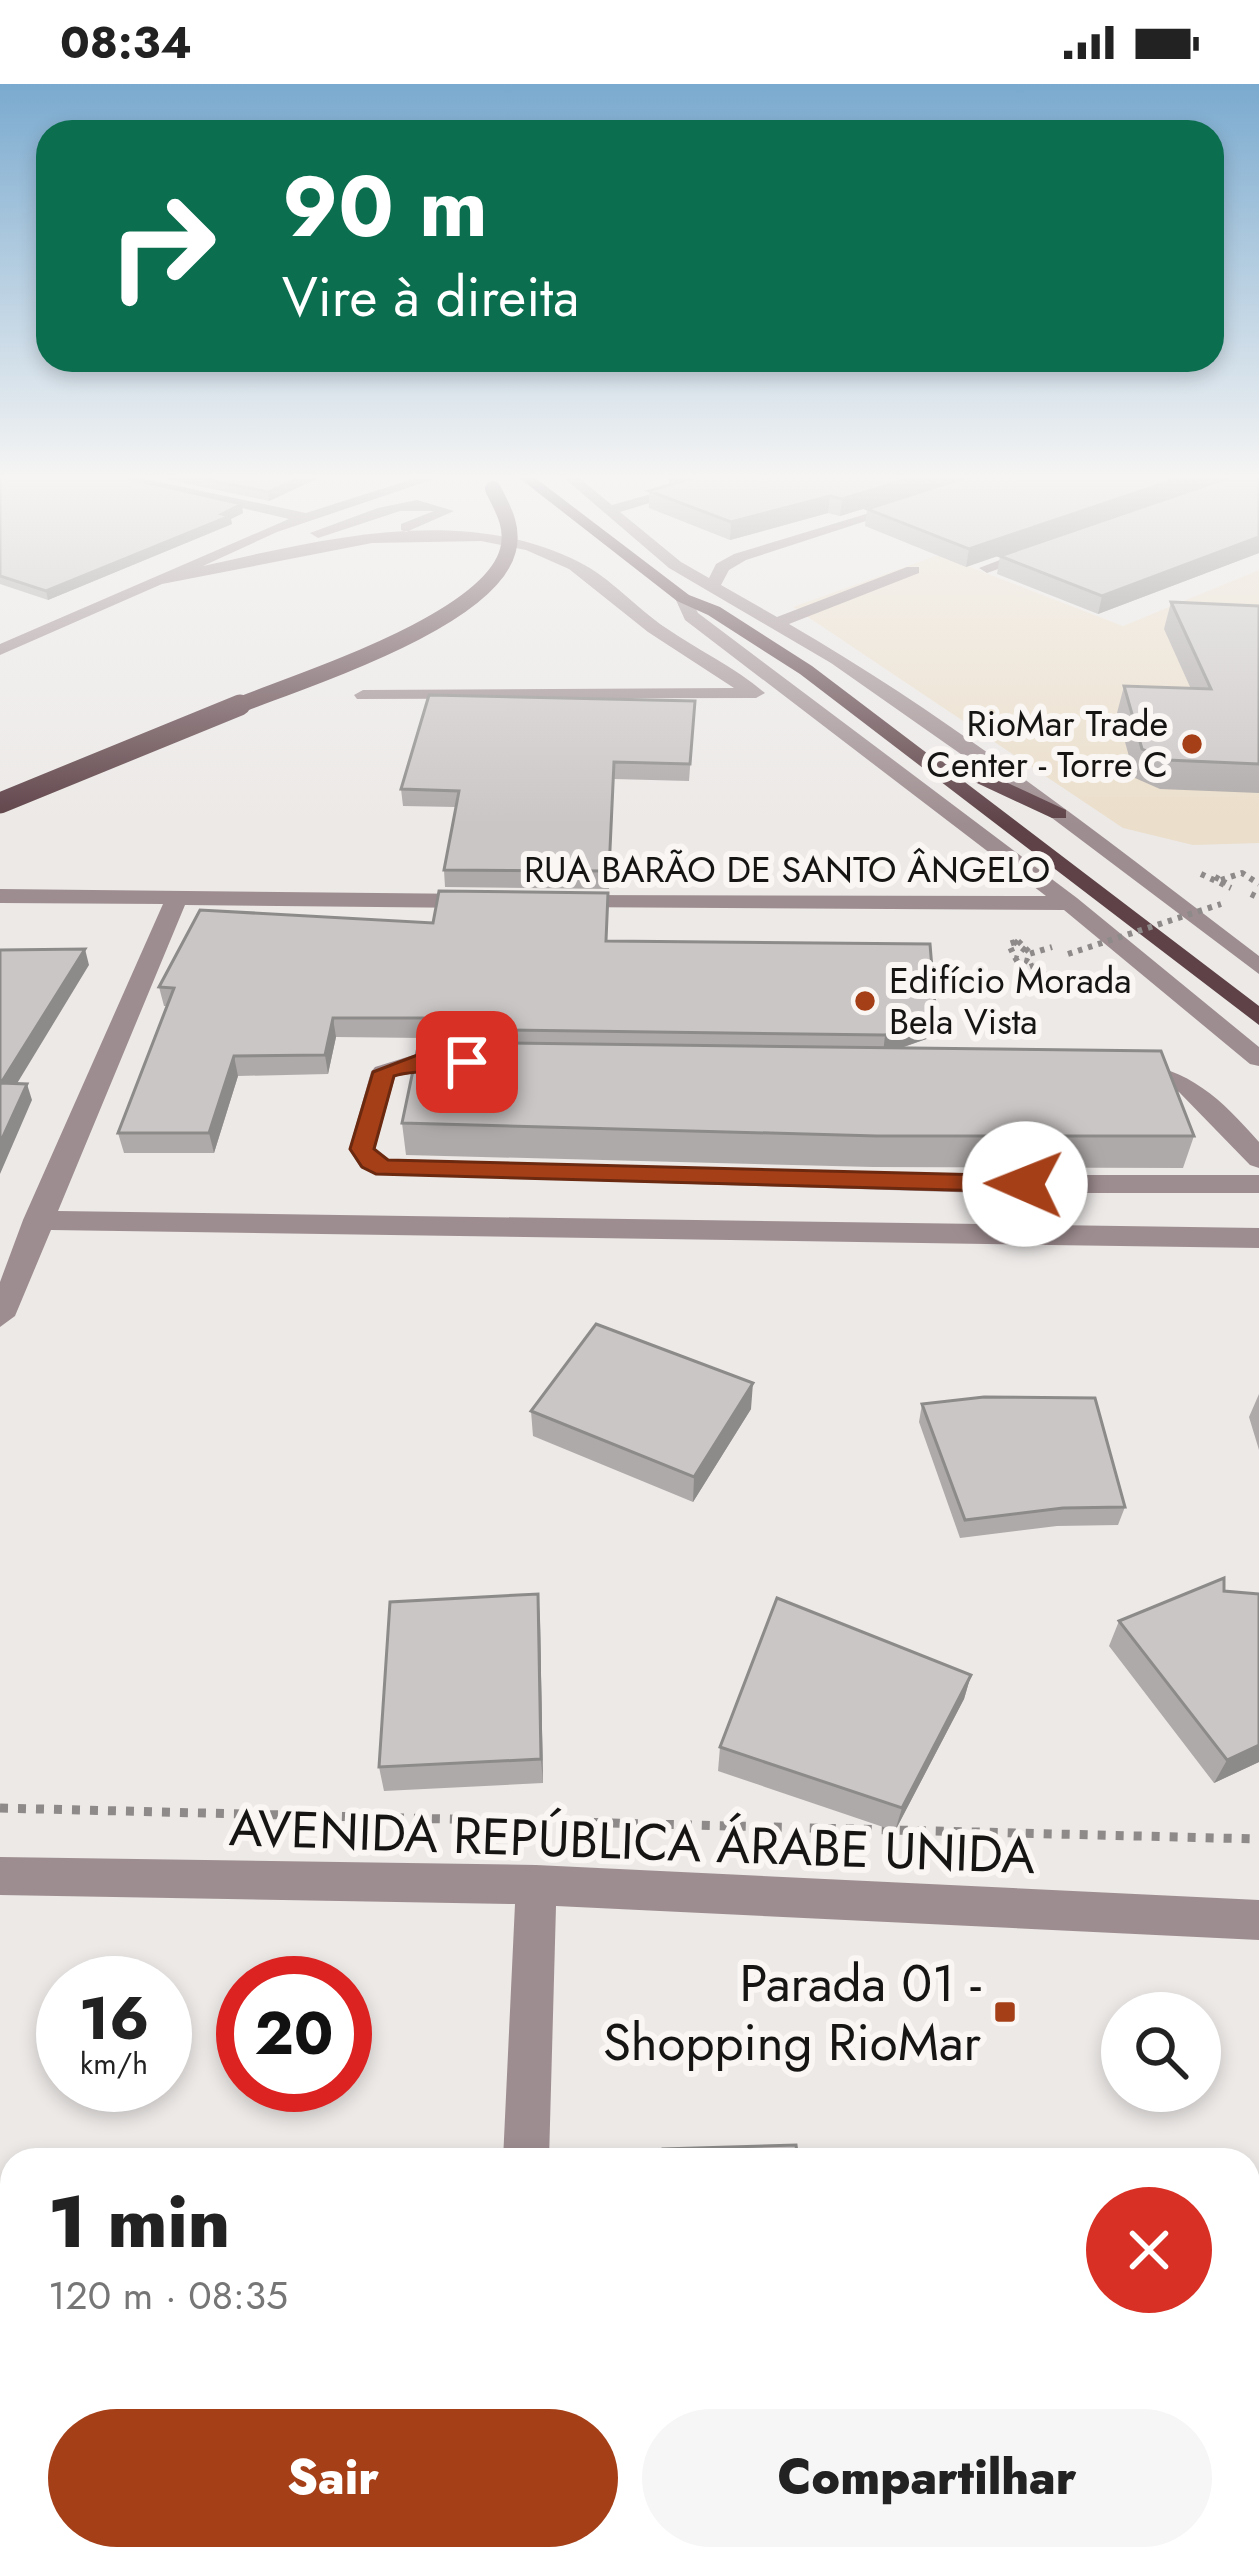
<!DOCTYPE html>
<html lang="pt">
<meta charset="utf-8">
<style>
body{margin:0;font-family:Jost,sans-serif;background:#f6f6f6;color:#222;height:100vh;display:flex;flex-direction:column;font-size:45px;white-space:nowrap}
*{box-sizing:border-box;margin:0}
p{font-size:39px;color:#767676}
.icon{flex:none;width:66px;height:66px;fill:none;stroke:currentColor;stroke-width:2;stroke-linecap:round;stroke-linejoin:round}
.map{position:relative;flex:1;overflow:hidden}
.drawer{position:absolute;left:0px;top:2064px;width:1260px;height:423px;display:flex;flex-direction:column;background:#fff;border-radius:36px 36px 0 0;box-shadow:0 6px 18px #0003}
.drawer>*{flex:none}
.top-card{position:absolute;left:36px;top:36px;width:1188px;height:252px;border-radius:36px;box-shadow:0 6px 18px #0003;background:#0b6e4f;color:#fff;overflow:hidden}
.tools{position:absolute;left:1101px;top:1908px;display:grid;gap:24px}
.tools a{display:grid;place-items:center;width:120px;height:120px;border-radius:50%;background:#fff;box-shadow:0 6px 18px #0003;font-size:60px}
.speed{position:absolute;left:36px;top:1872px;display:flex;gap:24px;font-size:60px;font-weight:700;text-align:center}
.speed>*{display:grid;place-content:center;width:156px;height:156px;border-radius:50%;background:#fff;box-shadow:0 6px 18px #0003;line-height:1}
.speed small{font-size:30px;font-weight:400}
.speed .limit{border:18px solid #d22;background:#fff;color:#111}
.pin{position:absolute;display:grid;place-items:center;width:102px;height:102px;color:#fff;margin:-51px;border-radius:24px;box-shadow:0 6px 18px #0006}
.me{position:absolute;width:132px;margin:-66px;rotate:271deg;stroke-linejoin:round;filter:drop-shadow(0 0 9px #0008)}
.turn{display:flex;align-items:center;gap:42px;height:252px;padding:0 48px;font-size:54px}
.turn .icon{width:156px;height:156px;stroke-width:2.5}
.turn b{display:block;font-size:84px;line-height:102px}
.round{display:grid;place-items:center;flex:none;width:126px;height:126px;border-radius:63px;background:#f6f6f6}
.head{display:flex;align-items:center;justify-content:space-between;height:204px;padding:0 48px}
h1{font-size:72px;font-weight:800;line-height:90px}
.primary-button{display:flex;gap:24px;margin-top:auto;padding:24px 48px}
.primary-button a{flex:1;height:138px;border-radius:72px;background:#a53f18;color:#fff;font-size:48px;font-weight:800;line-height:138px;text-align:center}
.primary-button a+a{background:#f6f6f6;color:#222}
.status{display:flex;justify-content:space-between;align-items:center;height:84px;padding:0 60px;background:#fff;direction:ltr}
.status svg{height:33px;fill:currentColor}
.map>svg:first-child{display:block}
.commercial{fill:#ebdeca}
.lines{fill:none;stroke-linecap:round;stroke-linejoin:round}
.path-far1{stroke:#8d8a89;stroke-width:6;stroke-dasharray:4.5 6;stroke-linecap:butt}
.path{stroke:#8d8a89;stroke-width:9;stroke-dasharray:8 10;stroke-linecap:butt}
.minor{fill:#9e8d90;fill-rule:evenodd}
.major{fill:#5e4248;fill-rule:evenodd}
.path-bridge{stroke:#8d8a89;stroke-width:6;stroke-dasharray:4.5 6;stroke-linecap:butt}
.major-bridge-far1{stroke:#5e4248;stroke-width:16}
.major-bridge{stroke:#5e4248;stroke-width:21}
.wall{fill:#aeaaa9}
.shaded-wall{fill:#8d8b8a}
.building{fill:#cac6c5;stroke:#8d8b8a;stroke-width:3}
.route{fill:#a53f18;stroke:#6b2910;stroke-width:3}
.poi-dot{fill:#a53f18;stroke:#f9f6f4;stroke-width:4.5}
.labels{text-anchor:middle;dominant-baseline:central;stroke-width:12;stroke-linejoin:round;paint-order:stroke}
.far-poi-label{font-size:36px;fill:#161514;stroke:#f9f6f4;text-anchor:end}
.far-street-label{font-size:36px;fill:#161514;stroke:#f9f6f4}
.near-street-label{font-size:51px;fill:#161514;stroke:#f9f6f4}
.near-poi-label{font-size:51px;fill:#161514;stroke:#f9f6f4;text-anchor:end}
</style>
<div class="status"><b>08:34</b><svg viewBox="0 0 49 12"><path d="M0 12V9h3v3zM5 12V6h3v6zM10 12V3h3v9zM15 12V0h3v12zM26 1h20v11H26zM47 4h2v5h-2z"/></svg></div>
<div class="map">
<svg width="1259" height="2486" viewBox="0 0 1259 2486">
<rect width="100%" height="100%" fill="#ece9e7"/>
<!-- commercial -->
<path class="commercial" d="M 939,471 L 1123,542 L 1259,486 L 1259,759 L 1193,761 L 1123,744 L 793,523 Z"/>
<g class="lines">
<!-- path-far1 -->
<path class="path-far1" d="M 1201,790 L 1231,804
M 1221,796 L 1242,789 L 1259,800
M 1251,810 L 1259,814
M 1014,857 L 1029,870 L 1052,863
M 1015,858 L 1009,860 C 1028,910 1063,914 1111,901
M 1014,874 L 1027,877 L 1058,900"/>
<!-- path -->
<path class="path" d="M 0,1724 L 1259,1755"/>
<!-- minor -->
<path class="minor" d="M 109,393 L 135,393 L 306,429 L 419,393 L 440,393 L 277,448 L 203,482 C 324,455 462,419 579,478 C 611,494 636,524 666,544 C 698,566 736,584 765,609 L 756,614 L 357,615 L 354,611 L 363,606 L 734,604 L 648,548 L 569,485 L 526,466 L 481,457 L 372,459 L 162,500 L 0,571 L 0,560 L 289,435 Z
M 563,393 L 578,393 L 612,421 L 712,393 L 734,393 L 620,428 L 681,478 L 709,494 L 716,480 L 734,470 L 909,417 L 909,423 L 746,476 L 729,486 L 721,501 L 777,533 L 907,483 L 919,483 L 919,489 L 789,540 C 955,636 1107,756 1259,872 L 1259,890 L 1052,734 L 831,579 L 669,484 Z
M 417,416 L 454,427 L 406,448 L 401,446 L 401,440 L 434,427 L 400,427 L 318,454 L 310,449 L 378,424 Z
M 1036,462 L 1041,464 L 1041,470 L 987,489 L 979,484 Z
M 683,509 L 689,511 L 698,529 L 1077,814 L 1259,963 L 1259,982 L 1250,980 L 1064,826 L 563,823 L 560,818 L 571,811 L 1046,812 L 685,536 L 675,514 Z
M 0,805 L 475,810 L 486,817 L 475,824 L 185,821 L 58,1127 L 1259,1144 L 1259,1164 L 51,1146 L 15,1232 L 0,1243 L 0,1198 L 23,1136 L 163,820 L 0,819 Z
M 420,969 L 452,970 L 465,978 C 449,991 416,986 395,993 L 375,1065 L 389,1075 L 985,1091 L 1259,1091 L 1259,1109 L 985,1109 L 374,1090 L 360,1083 L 349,1065 L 371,988 L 375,983 Z
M 1130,978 C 1190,984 1221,1015 1259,1058 L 1259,1084 L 1250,1081 L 1179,1008 L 1150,995 L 1121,991 L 1117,986 Z
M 0,1773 L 536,1781 L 1259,1816 L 1259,1856 L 556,1822 L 549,2076 L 503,2076 L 515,1820 L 0,1811 Z
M 484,2475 L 538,2475 L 538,2486 L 484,2486 Z"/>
<!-- major -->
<path class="major" d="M 518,393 L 534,393 L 689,511 L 720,523 L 812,582 L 936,676 L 952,673 L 1066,726 L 1066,734 L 1052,734 L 949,686 L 1259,922 L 1259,941 L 800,590 L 708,531 L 677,517 Z"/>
<!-- path-bridge -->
<path class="path-bridge" d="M 1215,793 L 1226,799
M 1018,857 L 1031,870
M 1068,870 L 1221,820
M 1030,883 L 1035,881"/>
<!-- major-bridge-far1 -->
<path class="major-bridge-far1" d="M 232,624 C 298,597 490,538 508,466 C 514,443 503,425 493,405"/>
<!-- major-bridge -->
<path class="major-bridge" d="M 0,719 L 240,621"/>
</g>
<!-- wall -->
<path class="wall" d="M 0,393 L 243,429 L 231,435 L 232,440 L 48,516 L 0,500 Z
M 156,393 L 321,393 L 269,417 Z
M 669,393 L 966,393 L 840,432 L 828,429 L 730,456 L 649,424 L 649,407 L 669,400 Z
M 1226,393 L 966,483 L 865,442 L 867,425 Z
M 1259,393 L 1259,469 L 1098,530 L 997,490 L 1000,472 Z
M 1171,518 L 1259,522 L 1259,709 L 1160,705 L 1135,694 L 1117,629 L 1124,602 L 1191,605 L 1164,545 Z
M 695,617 L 689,697 L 614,695 L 609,805 L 445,803 L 444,786 L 456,723 L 403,722 L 401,705 Z
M 607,857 L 932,953 L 901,964 L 1194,1052 L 1183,1084 L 873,1083 L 406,1071 L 402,1039 L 424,958 L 423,954 L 336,953 L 328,990 L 238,992 L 214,1069 L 124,1069 L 118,1049 L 167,922 L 164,922 L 159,903 Z
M 1259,1310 L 1259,1366 L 1249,1333 Z
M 922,1320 L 1125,1423 L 1118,1441 L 1057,1442 L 960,1454 L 919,1338 Z
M 751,1325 L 693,1418 L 533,1352 L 531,1327 Z
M 1224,1507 L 1259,1510 L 1259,1678 L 1214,1699 L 1109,1562 L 1119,1537 Z
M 540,1535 L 543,1699 L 384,1707 L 379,1683 Z
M 971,1591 L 964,1615 L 895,1747 L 718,1687 L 720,1663 Z
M 1248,2233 L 1259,2233 L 1259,2377 L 1248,2327 Z"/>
<!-- shaded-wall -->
<path class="shaded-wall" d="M 302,393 L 321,393 L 269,417 L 268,408 Z
M 669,393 L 696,393 L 669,400 Z
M 914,393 L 966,393 L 840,432 L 842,415 Z
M 1182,393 L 1226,393 L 966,483 L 969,465 Z
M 830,412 L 828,429 L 730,456 L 731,438 Z
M 242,420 L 243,429 L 231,435 L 232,440 L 48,516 L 46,507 Z
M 1259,453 L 1259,469 L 1098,530 L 1102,512 Z
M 85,865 L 89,881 L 7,1016 L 1,999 Z
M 333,934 L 336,953 L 328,990 L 325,971 Z
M 936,934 L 932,953 L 883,970 L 885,951 Z
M 234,972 L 238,992 L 214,1069 L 209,1049 Z
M 27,1000 L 32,1016 L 0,1090 L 0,1059 Z
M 753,1299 L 751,1325 L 693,1418 L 694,1393 Z
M 538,1510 L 540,1535 L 543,1699 L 541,1675 Z
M 971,1591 L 964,1615 L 895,1747 L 902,1724 Z
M 1259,1661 L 1259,1678 L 1214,1699 L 1227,1676 Z"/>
<!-- building -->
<path class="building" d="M 0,393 L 122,393 L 242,420 L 222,430 L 230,432 L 46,507 L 0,492 Z
M 194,393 L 302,393 L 268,408 Z
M 696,393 L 914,393 L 842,415 L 830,412 L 731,438 L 649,407 Z
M 967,393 L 1182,393 L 969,465 L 867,425 Z
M 1230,393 L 1259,393 L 1259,453 L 1102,512 L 1000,472 Z
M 1171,518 L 1259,522 L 1259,680 L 1167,676 L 1142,665 L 1124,602 L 1211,605 Z
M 429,611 L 695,617 L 690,680 L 614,678 L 609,787 L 444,786 L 459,707 L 401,705 Z
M 439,807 L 608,809 L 606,857 L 930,860 L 936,934 L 885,951 L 422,945 L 424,934 L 333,934 L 325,971 L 234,972 L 209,1049 L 118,1049 L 174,904 L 159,903 L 200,826 L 433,839 Z
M 85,865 L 1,999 L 27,1000 L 0,1059 L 0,866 Z
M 419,958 L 1161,967 L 1194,1052 L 877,1052 L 402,1039 Z
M 596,1240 L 753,1299 L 694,1393 L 531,1327 Z
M 984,1313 L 1095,1314 L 1125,1423 L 1063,1424 L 965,1436 L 922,1320 Z
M 1224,1494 L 1224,1507 L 1259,1510 L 1259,1661 L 1227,1676 L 1119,1537 Z
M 538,1510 L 541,1675 L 379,1683 L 390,1518 Z
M 777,1514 L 971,1591 L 902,1724 L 720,1663 Z
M 796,2061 L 798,2076 L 663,2076 L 663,2065 Z
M 1248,2233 L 1259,2233 L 1259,2299 L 1248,2250 Z
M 12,2299 L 12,2321 L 5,2321 Z"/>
<!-- sky -->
<linearGradient id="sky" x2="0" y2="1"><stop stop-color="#7aaacf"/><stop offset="0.53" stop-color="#f6f5f4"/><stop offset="1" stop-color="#f6f5f4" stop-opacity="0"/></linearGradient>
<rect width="1259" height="741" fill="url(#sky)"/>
<!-- route -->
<path class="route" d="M 420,970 L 467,971 L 479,978 C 464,989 419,984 394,992 L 374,1065 L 388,1076 L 1025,1092 L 1038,1100 L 1025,1108 L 376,1090 L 362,1083 L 350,1065 L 373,988 Z"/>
<!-- markers -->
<g class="poi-dot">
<circle cx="1192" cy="660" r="12"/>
<circle cx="865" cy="917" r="12"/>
<rect x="993" y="1916" width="24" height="24" rx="6"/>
</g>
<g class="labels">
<!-- far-poi labels -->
<g class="far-poi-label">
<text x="1168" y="639">RioMar Trade<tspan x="1168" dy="41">Center - Torre C</tspan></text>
<text x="889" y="896" text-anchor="start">Edifício Morada<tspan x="889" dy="41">Bela Vista</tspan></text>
</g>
<!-- far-street labels -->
<g class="far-street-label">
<text x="787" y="785">RUA BARÃO DE SANTO ÂNGELO</text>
</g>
<!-- near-street labels -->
<g class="near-street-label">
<text transform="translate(632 1757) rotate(2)">AVENIDA REPÚBLICA ÁRABE UNIDA</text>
</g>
<!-- near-poi labels -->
<g class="near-poi-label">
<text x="981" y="1899">Parada 01 -<tspan x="981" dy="59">Shopping RioMar</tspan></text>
</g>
</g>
</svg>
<div class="tools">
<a><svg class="icon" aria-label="search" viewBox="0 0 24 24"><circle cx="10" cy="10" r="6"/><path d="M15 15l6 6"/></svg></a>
</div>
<div class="speed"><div>16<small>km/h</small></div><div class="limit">20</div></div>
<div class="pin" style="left:467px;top:978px;background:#d93025"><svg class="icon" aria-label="arrive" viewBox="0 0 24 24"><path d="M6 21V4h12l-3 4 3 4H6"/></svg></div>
<svg class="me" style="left:1025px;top:1100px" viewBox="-20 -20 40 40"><circle r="19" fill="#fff"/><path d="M0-13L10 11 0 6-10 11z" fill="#a53f18"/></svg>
<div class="top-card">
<div class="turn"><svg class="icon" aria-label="right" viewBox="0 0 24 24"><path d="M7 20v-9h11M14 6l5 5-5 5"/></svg><div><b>90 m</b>Vire à direita</div></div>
</div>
<section class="drawer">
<div class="head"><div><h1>1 min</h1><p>120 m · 08:35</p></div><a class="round" style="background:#d93025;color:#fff"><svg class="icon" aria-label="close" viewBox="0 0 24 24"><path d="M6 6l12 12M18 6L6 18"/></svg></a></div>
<div class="primary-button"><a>Sair</a><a>Compartilhar</a></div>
</section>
</div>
